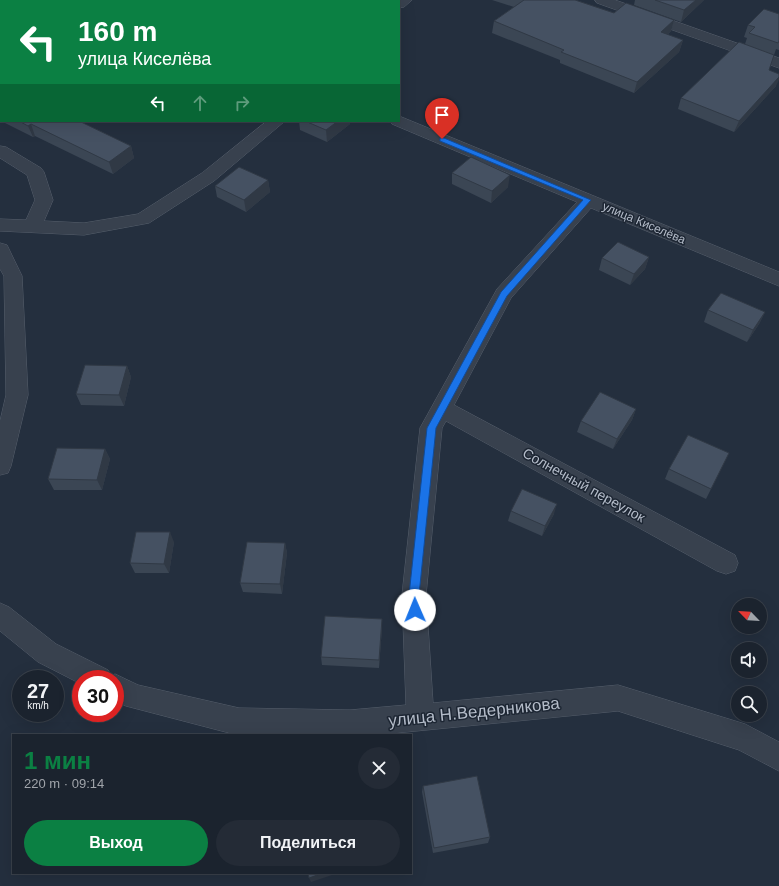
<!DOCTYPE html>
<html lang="ru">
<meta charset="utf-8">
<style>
body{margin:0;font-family:Arial,sans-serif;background:#242b36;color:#f1f3f6;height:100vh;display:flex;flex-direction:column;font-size:15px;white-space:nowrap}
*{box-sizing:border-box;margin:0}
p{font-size:13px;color:#a0a4aa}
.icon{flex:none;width:22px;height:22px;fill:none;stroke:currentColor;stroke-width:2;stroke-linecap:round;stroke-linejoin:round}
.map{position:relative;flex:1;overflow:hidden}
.sheet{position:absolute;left:12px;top:734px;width:400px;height:140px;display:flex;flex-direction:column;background:#1b232e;border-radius:0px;box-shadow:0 4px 16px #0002,0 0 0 1px #39404a}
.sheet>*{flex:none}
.guide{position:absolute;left:0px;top:0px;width:400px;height:122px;box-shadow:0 4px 16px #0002,0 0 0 1px #39404a;background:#0b8043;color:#fff;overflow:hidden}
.needle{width:26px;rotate:295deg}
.controls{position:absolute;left:731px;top:598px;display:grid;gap:8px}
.controls a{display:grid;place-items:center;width:36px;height:36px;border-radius:50%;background:#1b232e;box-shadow:0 4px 16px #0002,0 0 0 1px #39404a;font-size:20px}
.speed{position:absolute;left:12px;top:670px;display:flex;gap:8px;font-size:20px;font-weight:700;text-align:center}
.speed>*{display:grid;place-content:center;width:52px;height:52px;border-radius:50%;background:#1b232e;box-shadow:0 4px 16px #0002,0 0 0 1px #39404a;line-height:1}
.speed small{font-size:10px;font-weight:400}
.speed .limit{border:6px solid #d22;background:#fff;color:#111}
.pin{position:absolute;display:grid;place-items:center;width:34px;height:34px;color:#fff;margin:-41px -17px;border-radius:50% 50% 50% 0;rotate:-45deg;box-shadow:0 0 4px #0007}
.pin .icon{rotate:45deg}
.me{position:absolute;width:44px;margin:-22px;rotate:359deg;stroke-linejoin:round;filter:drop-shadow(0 0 3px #0008)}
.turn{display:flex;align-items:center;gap:14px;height:84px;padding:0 12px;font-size:18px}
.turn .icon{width:52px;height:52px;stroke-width:2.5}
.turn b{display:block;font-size:28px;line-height:34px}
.lanes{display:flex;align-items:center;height:38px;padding:0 12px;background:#0003;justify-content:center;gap:20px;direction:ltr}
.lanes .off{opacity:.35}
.round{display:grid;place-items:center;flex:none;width:42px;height:42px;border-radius:21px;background:#242b36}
.head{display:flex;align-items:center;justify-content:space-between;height:68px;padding:0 12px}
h1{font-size:24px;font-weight:600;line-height:30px;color:#0b8043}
.primary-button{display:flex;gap:8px;margin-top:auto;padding:8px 12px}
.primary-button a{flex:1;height:46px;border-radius:24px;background:#0b8043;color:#fff;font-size:16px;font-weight:600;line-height:46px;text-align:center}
.primary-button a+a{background:#242b36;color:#f1f3f6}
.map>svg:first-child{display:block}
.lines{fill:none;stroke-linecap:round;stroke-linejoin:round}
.minor-casing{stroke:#565f6c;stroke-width:1}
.minor{fill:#38414e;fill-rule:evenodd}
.wall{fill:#3b4654}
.shaded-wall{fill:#303945}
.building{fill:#455162;stroke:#303945}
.route{fill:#1a73e8;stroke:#114b97}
.labels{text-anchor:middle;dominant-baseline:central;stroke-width:3;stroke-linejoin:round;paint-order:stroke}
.far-street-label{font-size:12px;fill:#b4bcc9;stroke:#1d2633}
.street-label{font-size:14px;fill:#b4bcc9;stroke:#1d2633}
.near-street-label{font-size:17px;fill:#b4bcc9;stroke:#1d2633}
</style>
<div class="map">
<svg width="779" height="886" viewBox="0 0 779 886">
<rect width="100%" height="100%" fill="#242f3e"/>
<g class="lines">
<!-- minor casing -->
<g class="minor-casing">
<path id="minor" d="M 115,0 L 131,0 L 132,1 L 116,1 Z
M 295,0 L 310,0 L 311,1 L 296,1 Z
M 396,0 L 412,0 L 404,7 L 399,8 L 399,1 L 394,1 Z
M 595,0 L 615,0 L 779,58 L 779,68 L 597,3 Z
M 399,116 L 779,272 L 779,286 L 591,208 L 511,298 L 454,405 L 735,555 L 738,563 L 735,571 L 726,574 L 717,571 L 446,421 L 442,428 L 426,595 L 433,703 L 618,685 L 745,724 L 779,742 L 779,771 L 739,750 L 618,711 L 376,735 L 237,735 L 126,706 L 115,701 L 115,679 L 81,679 L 81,684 L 38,662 L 0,631 L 0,603 L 9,607 L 56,644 L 108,670 L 111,676 L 115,674 L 138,685 L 239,708 L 350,710 L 406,705 L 402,595 L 420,428 L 497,289 L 577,202 L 392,124 L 390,121 L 399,121 Z
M 267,121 L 285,121 L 214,181 L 149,223 L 84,235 L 0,231 L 0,219 L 26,220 L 35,200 L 27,175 L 0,158 L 0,146 L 6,147 L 41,168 L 44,172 L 53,200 L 44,221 L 84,223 L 138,214 L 202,173 Z
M 0,243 L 7,245 L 22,276 L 28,395 L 11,466 L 8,473 L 0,475 L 0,421 L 6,395 L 4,276 L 0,269 Z"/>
</g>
<!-- minor -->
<use href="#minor" class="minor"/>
</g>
<!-- wall -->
<path class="wall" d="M 13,0 L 60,0 L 58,1 L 13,1 Z
M 492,0 L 575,0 L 614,13 L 674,20 L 671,31 L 667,35 L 683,40 L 679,52 L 634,93 L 560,63 L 560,60 L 492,33 L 494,21 L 514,7 Z
M 635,0 L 704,0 L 681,22 L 634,5 Z
M 779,14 L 779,50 L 776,49 L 769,70 L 776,86 L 734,132 L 678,109 L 681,98 L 745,44 L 747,38 L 744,37 L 748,25 Z
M 0,85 L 1,86 L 1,121 L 0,120 Z
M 1,121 L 79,121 L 131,146 L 134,158 L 113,174 L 35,136 L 33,137 Z
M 299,121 L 349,121 L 350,124 L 327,142 L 300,130 Z
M 452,173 L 508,187 L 491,203 L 452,184 Z
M 268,180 L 270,192 L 246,212 L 217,197 L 215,186 Z
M 649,257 L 645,269 L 630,285 L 599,270 L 602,258 Z
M 708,310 L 765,312 L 759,324 L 747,342 L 704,322 Z
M 127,366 L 131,377 L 124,406 L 81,405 L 76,394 Z
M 636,409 L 632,420 L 613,449 L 577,432 L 581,421 Z
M 105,449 L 110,459 L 102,490 L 54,490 L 48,479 Z
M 669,469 L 711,489 L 706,499 L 665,479 Z
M 511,511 L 554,514 L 542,536 L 508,521 Z
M 174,542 L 169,573 L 135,573 L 130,563 Z
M 285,543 L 287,553 L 282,594 L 243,592 L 240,583 Z
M 382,627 L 379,668 L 322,665 L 321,657 Z
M 423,786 L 490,837 L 488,843 L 433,853 L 422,792 Z"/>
<!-- shaded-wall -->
<path class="shaded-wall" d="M 35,0 L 60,0 L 58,1 L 33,1 Z
M 696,0 L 704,0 L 681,22 L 684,10 Z
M 674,20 L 671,31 L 658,44 L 661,32 Z
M 683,40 L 679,52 L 634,93 L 637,82 Z
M 779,77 L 779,80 L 776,86 L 734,132 L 739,121 Z
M 338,121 L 349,121 L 350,124 L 327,142 L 326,130 Z
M 31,124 L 35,136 L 33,137 L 28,126 Z
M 131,146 L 134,158 L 113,174 L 109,162 Z
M 510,175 L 508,187 L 491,203 L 492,191 Z
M 268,180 L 270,192 L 246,212 L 244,200 Z
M 649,257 L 645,269 L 630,285 L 634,274 Z
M 765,312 L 759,324 L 747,342 L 753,330 Z
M 127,366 L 131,377 L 124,406 L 119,395 Z
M 636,409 L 632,420 L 613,449 L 617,439 Z
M 105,449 L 110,459 L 102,490 L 97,480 Z
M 557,504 L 554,514 L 542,536 L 545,526 Z
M 170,532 L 174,542 L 169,573 L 164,564 Z
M 285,543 L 287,553 L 282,594 L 280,584 Z
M 382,619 L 382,627 L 379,668 L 379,660 Z
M 323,873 L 338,873 L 311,882 L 309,878 Z"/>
<!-- building -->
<path class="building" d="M 524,0 L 575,0 L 614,13 L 626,3 L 674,20 L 661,32 L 683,40 L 637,82 L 561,52 L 564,50 L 494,21 Z
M 655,0 L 696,0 L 684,10 Z
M 764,9 L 779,14 L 779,41 L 778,43 L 749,33 L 755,27 L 748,25 Z
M 739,42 L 774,55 L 769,70 L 779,74 L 779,77 L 739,121 L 681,98 Z
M 0,85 L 1,86 L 1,112 L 0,111 Z
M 19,121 L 79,121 L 131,146 L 109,162 L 31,124 L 28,126 Z
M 305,121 L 338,121 L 326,130 Z
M 471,157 L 510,175 L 492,191 L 452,173 Z
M 239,167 L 268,180 L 244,200 L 215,186 Z
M 618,242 L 649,257 L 634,274 L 602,258 Z
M 721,293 L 765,312 L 753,330 L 708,310 Z
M 85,365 L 127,366 L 119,395 L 76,394 Z
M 600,392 L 636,409 L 617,439 L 581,421 Z
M 688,435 L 729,453 L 711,489 L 669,469 Z
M 57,448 L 105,449 L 97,480 L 48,479 Z
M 522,489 L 557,504 L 545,526 L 511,511 Z
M 136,532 L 170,532 L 164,564 L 130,563 Z
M 247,542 L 285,543 L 280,584 L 240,583 Z
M 325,616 L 382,619 L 379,660 L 321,657 Z
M 477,776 L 490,837 L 434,848 L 423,786 Z
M 308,873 L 323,873 L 309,878 Z"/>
<!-- route -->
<path class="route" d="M 440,138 L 444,138 L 591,200 L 507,296 L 436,428 L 419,595 L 419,613 L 415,615 L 411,613 L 409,595 L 427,428 L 501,292 L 583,200 L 440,141 Z"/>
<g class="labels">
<!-- far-street labels -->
<g class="far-street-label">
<text transform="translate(644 223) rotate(23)">улица Киселёва</text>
</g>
<!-- street labels -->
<g class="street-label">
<text transform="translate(584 485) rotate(29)">Солнечный переулок</text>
</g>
<!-- near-street labels -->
<g class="near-street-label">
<text transform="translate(474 712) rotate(-6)">улица Н.Ведерникова</text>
</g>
</g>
</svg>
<div class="controls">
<a><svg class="needle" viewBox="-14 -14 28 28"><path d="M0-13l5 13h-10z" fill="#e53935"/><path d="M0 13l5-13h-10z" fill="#a0a4aa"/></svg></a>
<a><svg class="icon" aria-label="sound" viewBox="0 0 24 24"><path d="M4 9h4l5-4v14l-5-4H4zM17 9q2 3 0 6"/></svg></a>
<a><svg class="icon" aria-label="search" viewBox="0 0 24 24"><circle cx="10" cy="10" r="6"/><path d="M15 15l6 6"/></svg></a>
</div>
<div class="speed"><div>27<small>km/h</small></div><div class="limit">30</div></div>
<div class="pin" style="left:442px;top:139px;background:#d93025"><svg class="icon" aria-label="arrive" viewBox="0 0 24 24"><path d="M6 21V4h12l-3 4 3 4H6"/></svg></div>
<svg class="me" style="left:415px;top:610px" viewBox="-20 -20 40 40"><circle r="19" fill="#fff"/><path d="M0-13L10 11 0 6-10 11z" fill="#1a73e8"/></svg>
<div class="guide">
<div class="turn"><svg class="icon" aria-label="left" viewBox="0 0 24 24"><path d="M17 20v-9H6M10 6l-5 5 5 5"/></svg><div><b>160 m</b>улица Киселёва</div></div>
<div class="lanes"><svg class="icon" aria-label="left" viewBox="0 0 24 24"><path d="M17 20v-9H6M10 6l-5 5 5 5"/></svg><svg class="icon off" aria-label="ahead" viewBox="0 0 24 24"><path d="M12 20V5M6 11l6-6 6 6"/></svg><svg class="icon off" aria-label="right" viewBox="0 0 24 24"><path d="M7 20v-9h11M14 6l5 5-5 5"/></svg></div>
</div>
<section class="sheet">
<div class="head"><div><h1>1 мин</h1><p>220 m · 09:14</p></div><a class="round"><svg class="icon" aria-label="close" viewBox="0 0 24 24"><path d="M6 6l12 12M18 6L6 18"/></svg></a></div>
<div class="primary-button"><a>Выход</a><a>Поделиться</a></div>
</section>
</div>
